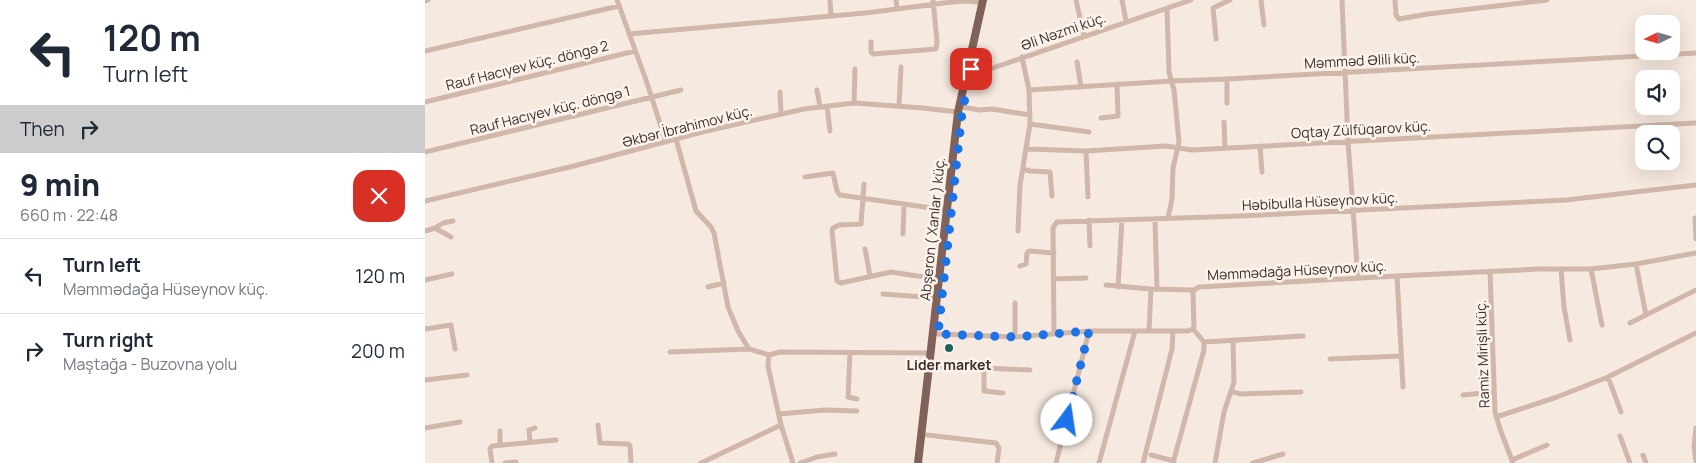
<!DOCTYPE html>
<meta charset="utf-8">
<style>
body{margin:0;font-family:Manrope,sans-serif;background:#f2f2f3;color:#1f2937;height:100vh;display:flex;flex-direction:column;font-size:19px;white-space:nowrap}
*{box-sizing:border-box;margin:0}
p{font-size:16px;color:#747a83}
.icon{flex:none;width:28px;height:28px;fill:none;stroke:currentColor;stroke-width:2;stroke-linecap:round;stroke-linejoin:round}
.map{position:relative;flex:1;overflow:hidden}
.sheet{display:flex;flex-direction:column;background:#fff;width:425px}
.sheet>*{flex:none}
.banner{background:#fff;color:#1f2937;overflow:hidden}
.needle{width:32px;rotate:265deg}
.controls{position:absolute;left:1210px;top:15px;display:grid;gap:10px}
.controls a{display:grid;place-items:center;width:45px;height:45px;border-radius:10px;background:#fff;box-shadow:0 5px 20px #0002;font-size:25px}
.pin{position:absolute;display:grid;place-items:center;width:42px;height:42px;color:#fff;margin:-21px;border-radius:10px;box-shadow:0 2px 8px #0006}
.me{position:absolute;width:55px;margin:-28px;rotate:14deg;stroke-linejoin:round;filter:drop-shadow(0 0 4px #0008)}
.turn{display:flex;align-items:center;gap:18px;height:105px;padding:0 20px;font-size:22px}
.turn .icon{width:65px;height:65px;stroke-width:2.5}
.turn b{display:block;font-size:35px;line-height:42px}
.then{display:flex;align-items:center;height:48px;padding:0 20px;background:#0003;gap:10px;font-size:19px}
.round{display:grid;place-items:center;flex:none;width:52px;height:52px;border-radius:15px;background:#f2f2f3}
.headline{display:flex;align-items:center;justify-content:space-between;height:85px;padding:0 20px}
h1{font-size:30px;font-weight:800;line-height:38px}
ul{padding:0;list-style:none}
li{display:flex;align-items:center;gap:15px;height:75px;padding:0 20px;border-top:1px solid #e0e1e3}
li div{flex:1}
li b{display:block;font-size:19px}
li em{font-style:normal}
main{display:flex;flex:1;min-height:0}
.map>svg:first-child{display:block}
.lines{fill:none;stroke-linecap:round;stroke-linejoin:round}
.minor{stroke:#d0b7a9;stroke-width:5}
.primary{stroke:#806259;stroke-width:8}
.route{stroke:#1a73e8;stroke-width:9;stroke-dasharray:0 16.2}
.poi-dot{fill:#196461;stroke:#fcf3ed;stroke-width:2}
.labels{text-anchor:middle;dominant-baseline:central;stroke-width:5;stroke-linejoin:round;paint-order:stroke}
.street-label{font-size:14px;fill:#3c2d2a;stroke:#fcf3ed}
.poi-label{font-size:14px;font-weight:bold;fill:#3c2d2a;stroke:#fcf3ed}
</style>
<main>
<section class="sheet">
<div class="banner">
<div class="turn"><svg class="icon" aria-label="left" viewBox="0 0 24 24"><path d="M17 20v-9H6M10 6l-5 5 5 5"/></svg><div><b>120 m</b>Turn left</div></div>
<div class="then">Then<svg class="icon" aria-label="right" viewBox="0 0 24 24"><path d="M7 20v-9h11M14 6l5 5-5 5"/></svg></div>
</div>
<div class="headline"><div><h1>9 min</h1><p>660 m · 22:48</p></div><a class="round" style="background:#d93025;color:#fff"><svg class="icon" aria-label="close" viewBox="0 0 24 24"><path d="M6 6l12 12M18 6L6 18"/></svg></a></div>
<ul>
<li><svg class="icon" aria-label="left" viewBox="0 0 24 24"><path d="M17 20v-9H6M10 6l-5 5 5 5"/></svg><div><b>Turn left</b><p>Məmmədağa Hüseynov küç.</p></div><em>120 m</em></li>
<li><svg class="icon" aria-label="right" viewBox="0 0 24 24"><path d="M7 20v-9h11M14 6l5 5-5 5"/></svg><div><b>Turn right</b><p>Maştağa - Buzovna yolu</p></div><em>200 m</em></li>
</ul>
</section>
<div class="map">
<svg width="1271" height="463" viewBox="0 0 1271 463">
<rect width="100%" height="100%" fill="#f6e9df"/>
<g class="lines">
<!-- minor -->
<path class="minor" d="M 192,0 L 221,80 L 241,142
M 405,0 L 406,16
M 471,0 L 472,9
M 651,0 L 659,36
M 697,0 L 701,21
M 836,0 L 839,25
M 917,0 L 923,141 L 933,278
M 970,0 L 971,15 L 974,19 L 1003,14 L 1122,0
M 0,1 L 3,0
M 742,8 L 744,72 L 749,90 L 754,142 L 748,168 L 747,199 L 743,218
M 204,34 L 440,13 L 527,2 L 544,1 L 557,3
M 791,39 L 788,8 L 805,0
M 446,42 L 446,52 L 448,54 L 511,49 L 512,42 L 508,0
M 0,51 L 194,6
M 652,62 L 656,87
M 546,69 L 553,71 L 562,70 L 766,0
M 802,79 L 802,103
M 392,90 L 395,107
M 604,90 L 747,81 L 802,79 L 1271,53
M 355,92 L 356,114
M 0,102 L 210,51
M 429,103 L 430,69
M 402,106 L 405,131
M 474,106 L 476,67
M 538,107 L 554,110 L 567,109 L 605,115
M 676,118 L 693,116 L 692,84
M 799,122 L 800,148
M 605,124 L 664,132
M 251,139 L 271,211 L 286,227 L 289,233 L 303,307 L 313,331 L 324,349
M 835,146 L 837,172
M 602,149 L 661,151 L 741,146 L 767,150 L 1271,123
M 661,151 L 663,197
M 0,152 L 256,90
M 598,169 L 605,171 L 625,172 L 627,196
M 380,177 L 408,173 L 412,191 L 415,195 L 521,210
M 439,184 L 436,224 L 414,225 L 408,228 L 407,231 L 412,281 L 416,283 L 466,272 L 492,276 L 514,277
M 0,201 L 149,166 L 277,132 L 379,109 L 429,103 L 498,108 L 533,112
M 1270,218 L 1271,239
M 730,219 L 732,289
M 664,220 L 665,246
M 10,228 L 18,223 L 28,221
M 0,231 L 10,228 L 26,237
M 593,231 L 595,185 L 605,124 L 604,90 L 597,57
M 478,234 L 479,204
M 440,249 L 445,276
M 1211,264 L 1221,315
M 595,266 L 601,264 L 602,253 L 604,251 L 629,253
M 1136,269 L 1139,307 L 1145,340
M 1166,269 L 1177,325
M 1065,271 L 1070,412 L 1075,429 L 1088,463
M 972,276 L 978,387
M 628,279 L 661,278
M 0,280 L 27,274
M 681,285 L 726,289 L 769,290
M 283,287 L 299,283
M 693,287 L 697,220
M 458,294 L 512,298
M 1205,323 L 1271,290
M 0,329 L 26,325 L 30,349
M 724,331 L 726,289
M 629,333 L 628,228 L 632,222 L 816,216 L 1141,200 L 1271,185
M 513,334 L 590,337 L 664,331 L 763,331 L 768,329 L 769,327 L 768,293 L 769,290 L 774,287 L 972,276 L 1114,269 L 1166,269 L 1211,264 L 1271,253
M 590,337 L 590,303
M 779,342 L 878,336
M 245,352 L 324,349 L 344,355 L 355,352 L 507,353
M 425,353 L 423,397 L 432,399
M 344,355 L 343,366 L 356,425 L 368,463
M 905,359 L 976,356
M 510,366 L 605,370
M 559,366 L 559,391 L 578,393
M 1183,377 L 1196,412
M 0,380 L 42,375
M 806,391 L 815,394 L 876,392
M 1038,395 L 1069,392
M 354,414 L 400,410 L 432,411
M 1071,417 L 1132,397 L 1183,377 L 1271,333
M 173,425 L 175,443 L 203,444 L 205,446 L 206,463
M 0,428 L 35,422
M 1271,428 L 1269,446 L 1271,461
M 75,431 L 75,445
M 502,435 L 571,443 L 574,448 L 572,463
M 1195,436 L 1205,463
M 105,442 L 104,430 L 110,428
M 726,455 L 749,461
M 1218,455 L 1221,463
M 1087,460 L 1122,445
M 67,463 L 65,449 L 67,446 L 131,440
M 80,463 L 91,462
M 276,463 L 356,425
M 375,463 L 392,457 L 410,454
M 631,463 L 664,331
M 674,463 L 710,331
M 718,463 L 747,349 L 748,331
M 748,463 L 779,350 L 779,342 L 768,329
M 790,463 L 799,412 L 809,382 L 808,340
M 828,463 L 858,454"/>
<!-- primary -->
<path class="primary" d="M 493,463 L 533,112 L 558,0"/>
</g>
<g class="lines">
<!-- route -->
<path class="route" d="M 546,69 L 537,113 L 513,334 L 590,337 L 664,331 L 642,420"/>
</g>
<!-- markers -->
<circle class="poi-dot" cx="524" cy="348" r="5"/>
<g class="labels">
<!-- street labels -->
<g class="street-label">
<text transform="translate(638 31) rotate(-19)">Əli Nəzmi küç.</text>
<text transform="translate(937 60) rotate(-3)">Məmməd Əlili küç.</text>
<text transform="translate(102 65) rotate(-14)">Rauf Hacıyev küç. döngə 2</text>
<text transform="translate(125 110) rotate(-14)">Rauf Hacıyev küç. döngə 1</text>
<text transform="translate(262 126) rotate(-14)">Əkbər İbrahimov küç.</text>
<text transform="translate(936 129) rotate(-3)">Oqtay Zülfüqarov küç.</text>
<text transform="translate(895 201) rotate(-3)">Həbibulla Hüseynov küç.</text>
<text transform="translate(507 229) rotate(-84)">Abşeron ( Xanlar ) küç.</text>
<text transform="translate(872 270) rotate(-3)">Məmmədağa Hüseynov küç.</text>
<text transform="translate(1057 354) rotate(-92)">Ramiz Mirişli küç.</text>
</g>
<!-- poi labels -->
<g class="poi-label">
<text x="524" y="364">Lider market</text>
</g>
</g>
</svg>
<div class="controls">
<a><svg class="needle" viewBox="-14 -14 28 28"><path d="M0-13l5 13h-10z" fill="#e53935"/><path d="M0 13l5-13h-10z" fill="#747a83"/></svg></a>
<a><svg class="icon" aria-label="sound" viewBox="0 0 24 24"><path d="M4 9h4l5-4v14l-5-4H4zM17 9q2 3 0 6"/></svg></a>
<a><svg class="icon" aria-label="search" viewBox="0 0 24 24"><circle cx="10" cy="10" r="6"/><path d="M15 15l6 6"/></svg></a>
</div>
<div class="pin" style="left:546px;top:69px;background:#d93025"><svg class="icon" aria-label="arrive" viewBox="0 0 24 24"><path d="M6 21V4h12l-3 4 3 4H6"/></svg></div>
<svg class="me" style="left:642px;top:420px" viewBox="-20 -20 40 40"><circle r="19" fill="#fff"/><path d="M0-13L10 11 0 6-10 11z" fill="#1a73e8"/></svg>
</div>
</main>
